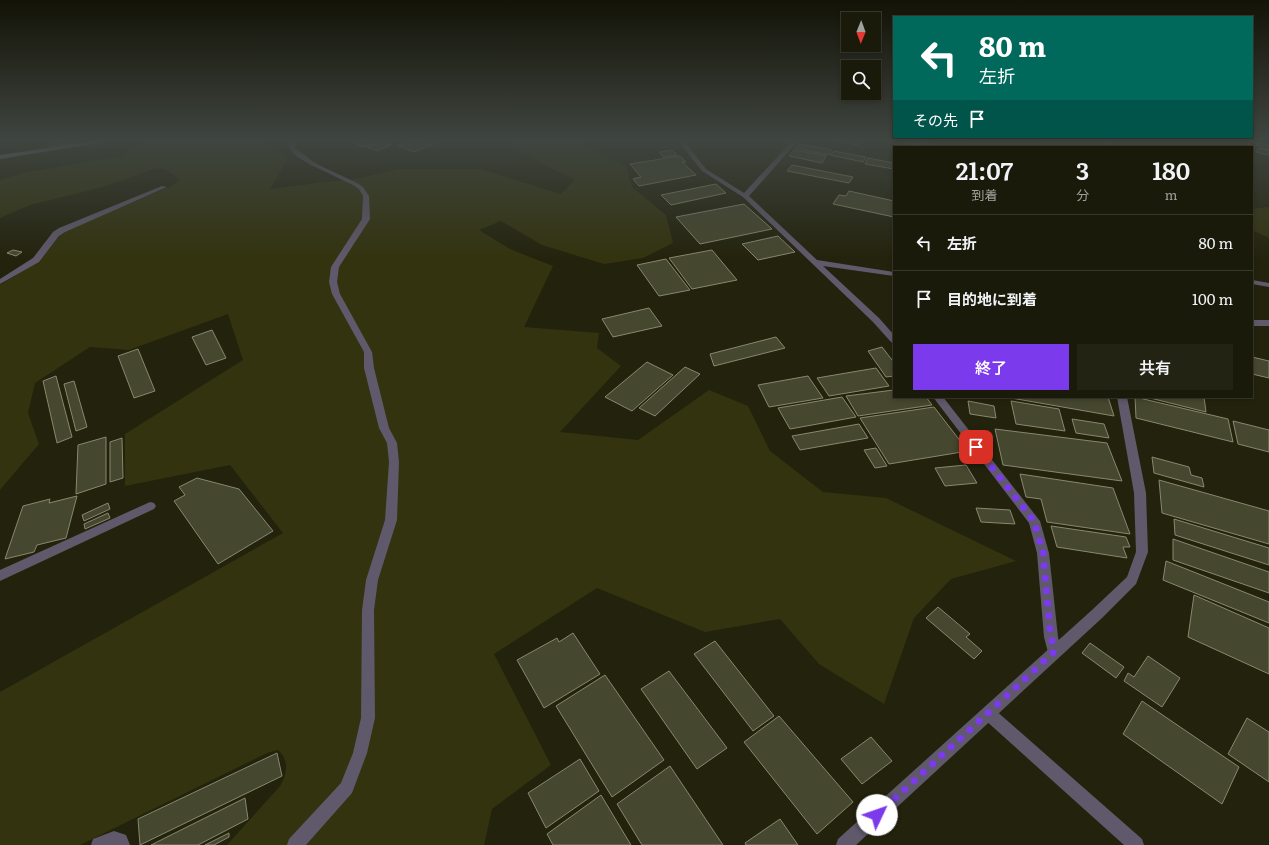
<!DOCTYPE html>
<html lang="ja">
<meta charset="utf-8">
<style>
body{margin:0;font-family:Literata,"Noto Sans JP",serif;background:#232313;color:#f1f3f6;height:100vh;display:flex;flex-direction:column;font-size:15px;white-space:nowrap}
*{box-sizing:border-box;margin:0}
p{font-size:13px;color:#9fa19c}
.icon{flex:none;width:22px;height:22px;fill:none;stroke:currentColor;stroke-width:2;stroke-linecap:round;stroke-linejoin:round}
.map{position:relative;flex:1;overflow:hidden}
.sheet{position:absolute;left:893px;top:146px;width:360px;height:252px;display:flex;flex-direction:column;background:#1a1a0a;border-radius:0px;box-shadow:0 2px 6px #0003,0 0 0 1px #38382b}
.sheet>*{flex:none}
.hud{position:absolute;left:893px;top:16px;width:360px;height:122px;border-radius:0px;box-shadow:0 2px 6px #0003,0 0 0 1px #38382b;background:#00695c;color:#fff;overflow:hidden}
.needle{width:26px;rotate:181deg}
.tools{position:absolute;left:841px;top:12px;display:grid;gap:8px}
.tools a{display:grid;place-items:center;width:40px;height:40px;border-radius:0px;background:#1a1a0a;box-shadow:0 2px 6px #0003,0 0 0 1px #38382b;font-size:20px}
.pin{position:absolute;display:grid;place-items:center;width:34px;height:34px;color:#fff;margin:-17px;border-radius:8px;box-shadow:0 2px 6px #0006}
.me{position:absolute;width:44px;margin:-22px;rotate:48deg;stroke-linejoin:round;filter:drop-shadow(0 0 3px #0008)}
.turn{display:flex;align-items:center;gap:14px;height:84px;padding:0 20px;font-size:18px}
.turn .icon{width:52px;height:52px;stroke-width:2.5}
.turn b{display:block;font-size:28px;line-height:34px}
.then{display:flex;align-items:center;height:38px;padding:0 20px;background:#0003;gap:8px;font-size:15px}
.eta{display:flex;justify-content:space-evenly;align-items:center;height:68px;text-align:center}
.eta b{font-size:24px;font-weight:600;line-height:28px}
.primary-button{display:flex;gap:8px;margin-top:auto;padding:8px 20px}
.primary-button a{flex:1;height:46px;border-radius:0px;background:#7c3aed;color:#fff;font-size:16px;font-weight:600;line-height:46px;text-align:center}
.primary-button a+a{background:#232313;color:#f1f3f6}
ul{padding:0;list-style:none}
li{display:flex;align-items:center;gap:12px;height:56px;padding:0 20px;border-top:1px solid #38382b}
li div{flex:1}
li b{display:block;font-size:15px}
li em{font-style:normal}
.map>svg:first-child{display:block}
.green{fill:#33330f}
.building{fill:#46472f;stroke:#87886e}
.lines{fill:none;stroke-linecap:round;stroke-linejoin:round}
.minor{fill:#5f596b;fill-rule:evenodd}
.tertiary{fill:#5f596b;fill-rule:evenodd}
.secondary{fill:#827895;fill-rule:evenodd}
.route{stroke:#7c3aed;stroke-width:7;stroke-dasharray:0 12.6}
</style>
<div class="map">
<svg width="1269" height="845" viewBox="0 0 1269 845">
<rect width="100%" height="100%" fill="#23230d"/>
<!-- green -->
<path class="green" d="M 142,141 L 263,141 L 288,158 L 270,189 L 359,178 L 398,169 L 480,169 L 561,194 L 575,180 L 541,163 L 509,143 L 512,141 L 598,141 L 582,145 L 626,166 L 632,187 L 666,215 L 673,243 L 643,258 L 604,264 L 542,245 L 501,221 L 479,230 L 510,249 L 553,266 L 524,327 L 599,333 L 597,348 L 621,366 L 560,432 L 638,440 L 709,390 L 748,406 L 770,451 L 823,492 L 886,498 L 1016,561 L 951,579 L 914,618 L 884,704 L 819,664 L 780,619 L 705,632 L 597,588 L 494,654 L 551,765 L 492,809 L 484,845 L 227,845 L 280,786 C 287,774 290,761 278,750 L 267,753 L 80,845 L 0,845 L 0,692 L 283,533 L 230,465 L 125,486 L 125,434 L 243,360 L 228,314 L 129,350 L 90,347 L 35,383 L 28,413 L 39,444 L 0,490 L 0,285 L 40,260 L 65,230 L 174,185 L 180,180 L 165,169 L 157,168 L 103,187 L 30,205 L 0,218 L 0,180 L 23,173 L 122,156 Z
M 966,141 L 1040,141 L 1036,147 L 963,147 Z
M 1257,208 L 1269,207 L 1269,238 L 1252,230 L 1252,210 Z"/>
<!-- building -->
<path class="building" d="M 60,141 L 73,141 L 70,145 L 49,148 L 52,142 Z
M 354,141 L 370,141 L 374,143 L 363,147 L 352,142 Z
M 410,141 L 427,141 L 434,144 L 414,152 L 398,146 Z
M 837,141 L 860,141 L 858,145 Z
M 382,142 L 391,145 L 377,151 L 367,147 Z
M 904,142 L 932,147 L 902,147 Z
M 1255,142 L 1269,145 L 1269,150 L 1259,148 L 1260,146 L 1256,145 L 1257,144 L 1254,143 Z
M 799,144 L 832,150 L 828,155 L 795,148 Z
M 1258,148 L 1269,151 L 1269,155 L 1256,152 Z
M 672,150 L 677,155 L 663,157 L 659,152 Z
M 794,150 L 826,156 L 822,163 L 789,156 Z
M 834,151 L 866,157 L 863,162 L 830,155 Z
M 680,156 L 686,162 L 682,162 L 696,175 L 639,186 L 633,179 L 641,177 L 630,164 Z
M 868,158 L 894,163 L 894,169 L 865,164 Z
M 792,165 L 853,177 L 849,183 L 787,171 Z
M 716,184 L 726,193 L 671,205 L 661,195 Z
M 849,191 L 894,201 L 894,217 L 833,204 L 839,195 L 846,196 Z
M 744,204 L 772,229 L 700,244 L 676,217 Z
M 778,236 L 795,252 L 758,260 L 742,244 Z
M 13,250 L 22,252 L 16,256 L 7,253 Z
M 712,250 L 737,280 L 692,289 L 669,258 Z
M 666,259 L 690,290 L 659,296 L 637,265 Z
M 649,308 L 662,326 L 613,337 L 602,319 Z
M 212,330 L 226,358 L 206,365 L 192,337 Z
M 776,337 L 785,348 L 714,366 L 710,354 Z
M 882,347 L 892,360 L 894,360 L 894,376 L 886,377 L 868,351 Z
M 138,349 L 155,391 L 134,398 L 118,356 Z
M 1252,357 L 1269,361 L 1269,378 L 1252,374 Z
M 647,362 L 673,375 L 632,411 L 605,397 Z
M 685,367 L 700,374 L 655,416 L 639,408 Z
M 876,368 L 889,386 L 829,396 L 817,378 Z
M 56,376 L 72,437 L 57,443 L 43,381 Z
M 808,376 L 823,398 L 769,407 L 758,385 Z
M 74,381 L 87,427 L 76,431 L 64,384 Z
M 894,390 L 894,397 L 926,397 L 932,405 L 858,416 L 846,396 Z
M 842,397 L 856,417 L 790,429 L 778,408 Z
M 1011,397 L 1108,397 L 1114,416 L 1011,398 Z
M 1135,397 L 1228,419 L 1233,442 L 1136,418 Z
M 1146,397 L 1204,397 L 1206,412 Z
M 968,401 L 994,406 L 996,418 L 970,414 Z
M 1011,401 L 1059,409 L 1065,431 L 1016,424 Z
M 934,407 L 968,451 L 889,464 L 860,418 Z
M 1072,419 L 1104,424 L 1109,438 L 1076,433 Z
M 1233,421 L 1269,430 L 1269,452 L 1238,444 Z
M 859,424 L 868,438 L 800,450 L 792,436 Z
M 995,429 L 1107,443 L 1122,481 L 1003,465 Z
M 106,437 L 106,484 L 76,494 L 78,445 Z
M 122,438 L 123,478 L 110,482 L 110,442 Z
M 876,448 L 887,466 L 875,468 L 864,450 Z
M 1152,457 L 1189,467 L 1191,475 L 1202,478 L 1204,487 L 1154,473 Z
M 966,465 L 977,483 L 945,486 L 935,468 Z
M 1020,474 L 1113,488 L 1130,534 L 1047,522 L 1041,499 L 1026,497 Z
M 197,478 L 239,489 L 273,531 L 218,564 L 174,501 L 185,495 L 179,487 Z
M 1159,480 L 1269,511 L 1269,544 L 1162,513 Z
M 77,496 L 66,538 L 37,545 L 34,552 L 5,559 L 23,506 L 50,499 L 49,503 Z
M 108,503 L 110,509 L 84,521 L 82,515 Z
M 976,508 L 1010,510 L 1015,524 L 981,522 Z
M 108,513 L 110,518 L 85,529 L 84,524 Z
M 1174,519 L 1269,548 L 1269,565 L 1175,535 Z
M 1051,526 L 1126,537 L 1130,547 L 1123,547 L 1127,558 L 1057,547 Z
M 1173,539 L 1269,572 L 1269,593 L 1173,560 Z
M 1166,561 L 1269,602 L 1269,623 L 1163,580 Z
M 1194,595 L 1269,628 L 1269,674 L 1188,637 Z
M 938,607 L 970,634 L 966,637 L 982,651 L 974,659 L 926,618 Z
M 573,633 L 600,674 L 544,708 L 517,660 L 557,638 L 559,642 Z
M 715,641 L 774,716 L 753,731 L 694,654 Z
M 1090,643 L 1124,667 L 1116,678 L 1082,653 Z
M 1148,656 L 1180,678 L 1162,707 L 1124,681 L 1128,673 L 1134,677 Z
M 669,671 L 727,748 L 697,769 L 641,689 Z
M 605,675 L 664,760 L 612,797 L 556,706 Z
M 1142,701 L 1239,767 L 1222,804 L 1123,734 Z
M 779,716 L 853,802 L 817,834 L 744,742 Z
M 1247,718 L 1269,732 L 1269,782 L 1228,754 Z
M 871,737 L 892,761 L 862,784 L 841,759 Z
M 277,753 L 282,776 L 140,845 L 138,819 Z
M 580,759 L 599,791 L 546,828 L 528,793 Z
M 670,766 L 723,845 L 642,845 L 617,804 Z
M 601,795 L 631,845 L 553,845 L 547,834 Z
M 245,798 L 248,819 L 198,845 L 151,845 Z
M 780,819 L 798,845 L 746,845 L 745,843 Z
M 229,833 L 229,837 L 214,845 L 205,845 Z"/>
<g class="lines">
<!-- minor -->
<path class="minor" d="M 289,141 L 295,141 L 295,148 L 315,163 L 357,183 L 363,187 L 369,196 L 370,219 L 339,267 L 337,282 L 340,294 L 372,352 L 374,368 L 389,428 L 397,443 L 399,462 L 397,520 L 378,580 L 374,610 L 375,718 L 367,753 L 352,793 L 306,845 L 287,845 L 289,839 L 341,783 L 353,753 L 361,718 L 362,610 L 366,580 L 385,520 L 389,462 L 387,443 L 379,428 L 364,368 L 364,352 L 332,294 L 329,282 L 331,267 L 362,219 L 363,196 L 359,189 L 353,185 L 311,165 L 296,156 L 290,149 Z
M 678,141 L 684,141 L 706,169 L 744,193 L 792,141 L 798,141 L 749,196 L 817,260 L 894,272 L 894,276 L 823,266 L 879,318 L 894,335 L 894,343 L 891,342 L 873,322 L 743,197 L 702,171 Z
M 909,141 L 922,141 L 948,147 L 935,147 Z
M 1243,141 L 1249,141 L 1254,147 L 1252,149 L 1252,147 L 1248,147 Z
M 162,186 L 167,187 L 65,232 L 59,236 L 39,262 L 0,284 L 0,279 L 33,258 L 53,232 L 59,228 Z
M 1252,280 L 1269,283 L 1269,287 L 1252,284 Z
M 1252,320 L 1269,320 L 1269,326 L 1252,326 Z
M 933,397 L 943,397 L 1040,521 L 1049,553 L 1058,637 L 1061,652 L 1059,656 L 1054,658 L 1049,656 L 1044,637 L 1037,553 L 1029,523 Z
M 150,502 L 154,503 L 156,506 L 154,509 L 0,581 L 0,570 Z
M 989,707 L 994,709 L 1142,839 L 1144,845 L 1124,845 L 984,719 L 982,714 L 984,709 Z
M 114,831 L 126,835 L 130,845 L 91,845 L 93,839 Z"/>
<!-- tertiary -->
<path class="tertiary" d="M 1106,141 L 1112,141 L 1109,147 L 1103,147 Z
M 1117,397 L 1127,397 L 1146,493 L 1148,552 L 1136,584 L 1102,618 L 856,845 L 836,845 L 838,839 L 1092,610 L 1127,577 L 1136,552 L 1134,493 Z"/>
<!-- secondary -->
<path class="secondary" d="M 95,141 L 111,141 L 0,159 L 0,155 Z"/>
</g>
<!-- sky -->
<linearGradient id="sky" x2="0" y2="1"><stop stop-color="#131307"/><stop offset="0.54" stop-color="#3f4540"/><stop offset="1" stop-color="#3f4540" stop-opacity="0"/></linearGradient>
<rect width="1269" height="259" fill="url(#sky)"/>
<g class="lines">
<!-- route -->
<path class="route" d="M 877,815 L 1054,652 L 1050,630 L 1043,553 L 1034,521 L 976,447"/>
</g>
</svg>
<div class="tools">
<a><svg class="needle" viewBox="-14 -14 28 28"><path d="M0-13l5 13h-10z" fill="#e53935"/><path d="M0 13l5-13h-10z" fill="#9fa19c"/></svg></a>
<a><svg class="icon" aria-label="search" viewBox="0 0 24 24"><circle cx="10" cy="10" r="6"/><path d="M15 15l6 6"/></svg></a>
</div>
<div class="pin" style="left:976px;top:447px;background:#d93025"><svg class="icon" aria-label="arrive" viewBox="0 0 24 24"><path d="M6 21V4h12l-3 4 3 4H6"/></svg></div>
<svg class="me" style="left:877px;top:815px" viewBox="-20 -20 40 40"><circle r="19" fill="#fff"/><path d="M0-13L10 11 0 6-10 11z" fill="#7c3aed"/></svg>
<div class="hud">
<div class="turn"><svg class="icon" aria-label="left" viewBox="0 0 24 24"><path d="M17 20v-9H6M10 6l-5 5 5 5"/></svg><div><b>80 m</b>左折</div></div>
<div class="then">その先<svg class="icon" aria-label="arrive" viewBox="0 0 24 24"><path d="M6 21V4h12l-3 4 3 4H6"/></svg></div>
</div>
<section class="sheet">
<div class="eta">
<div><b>21:07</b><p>到着</p></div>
<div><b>3</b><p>分</p></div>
<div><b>180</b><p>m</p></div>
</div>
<ul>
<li><svg class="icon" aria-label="left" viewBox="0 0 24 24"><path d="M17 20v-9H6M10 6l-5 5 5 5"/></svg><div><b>左折</b></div><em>80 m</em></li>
<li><svg class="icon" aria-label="arrive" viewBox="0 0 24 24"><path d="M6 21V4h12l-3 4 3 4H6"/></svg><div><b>目的地に到着</b></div><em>100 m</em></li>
</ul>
<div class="primary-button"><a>終了</a><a>共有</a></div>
</section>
</div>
